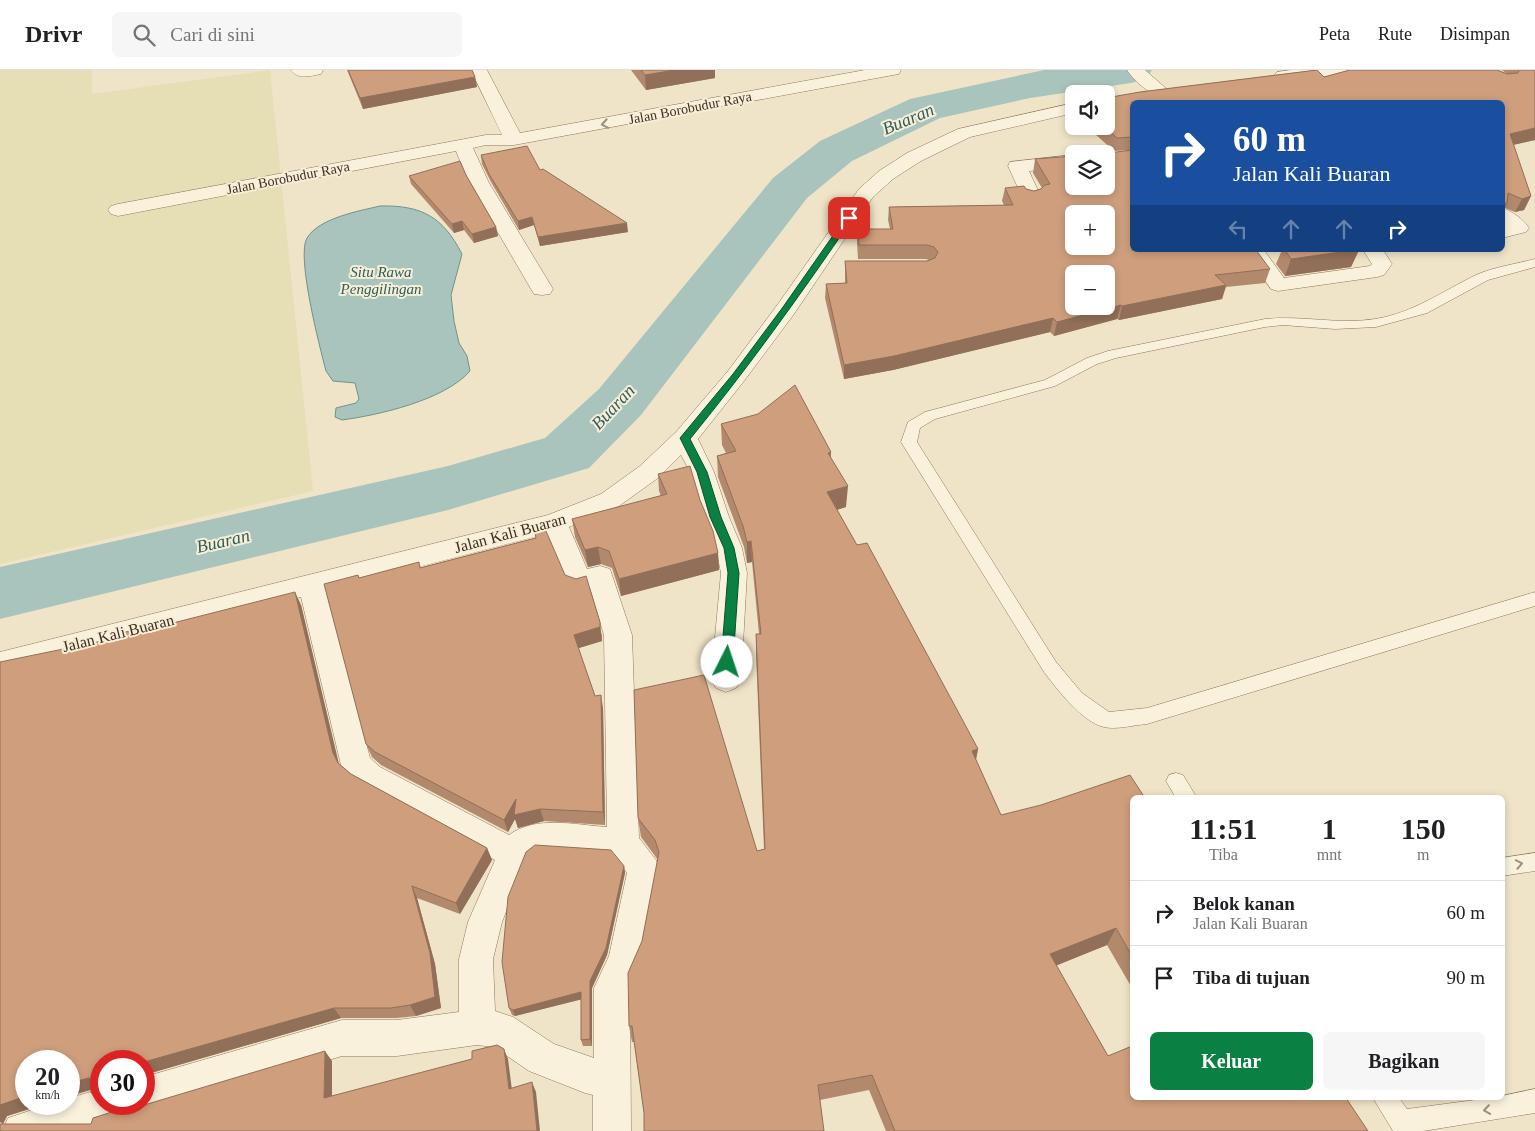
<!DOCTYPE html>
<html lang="id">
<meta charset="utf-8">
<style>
body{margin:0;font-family:"Times New Roman",serif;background:#f6f6f6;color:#202124;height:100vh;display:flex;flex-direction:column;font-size:19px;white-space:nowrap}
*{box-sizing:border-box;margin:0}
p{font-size:16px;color:#757577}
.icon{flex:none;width:28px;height:28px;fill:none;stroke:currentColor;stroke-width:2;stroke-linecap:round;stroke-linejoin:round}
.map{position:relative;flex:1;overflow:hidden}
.details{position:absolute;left:1130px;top:725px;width:375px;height:305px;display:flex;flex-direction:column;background:#fff;border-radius:8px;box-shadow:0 2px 8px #0003}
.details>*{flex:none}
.hud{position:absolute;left:1130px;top:30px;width:375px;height:152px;border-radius:8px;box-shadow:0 2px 8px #0003;background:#1a4fa0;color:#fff;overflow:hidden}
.fabs{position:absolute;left:1065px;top:15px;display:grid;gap:10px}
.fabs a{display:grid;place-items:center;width:50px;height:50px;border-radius:8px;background:#fff;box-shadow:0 2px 8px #0003;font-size:25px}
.speed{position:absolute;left:15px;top:980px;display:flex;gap:10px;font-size:25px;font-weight:700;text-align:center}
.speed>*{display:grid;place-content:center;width:65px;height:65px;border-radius:50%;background:#fff;box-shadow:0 2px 8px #0003;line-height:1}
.speed small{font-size:12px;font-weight:400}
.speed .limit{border:8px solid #d22;background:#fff;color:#111}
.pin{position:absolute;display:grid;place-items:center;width:42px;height:42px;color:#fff;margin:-21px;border-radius:10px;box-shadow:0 2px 8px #0006}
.me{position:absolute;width:55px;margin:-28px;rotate:4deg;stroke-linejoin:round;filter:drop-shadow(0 0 4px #0008)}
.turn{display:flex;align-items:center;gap:18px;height:105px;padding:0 20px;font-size:22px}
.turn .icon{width:65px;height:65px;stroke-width:2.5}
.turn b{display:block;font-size:35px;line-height:42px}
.lanes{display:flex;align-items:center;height:48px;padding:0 20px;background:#0003;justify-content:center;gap:25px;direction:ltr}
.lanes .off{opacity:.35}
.eta{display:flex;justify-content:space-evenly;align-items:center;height:85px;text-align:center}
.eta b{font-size:30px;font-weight:700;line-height:35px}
.primary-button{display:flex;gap:10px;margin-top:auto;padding:10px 20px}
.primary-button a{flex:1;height:58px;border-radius:8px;background:#0b8043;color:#fff;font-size:20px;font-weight:700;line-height:58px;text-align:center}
.primary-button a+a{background:#f6f6f6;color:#202124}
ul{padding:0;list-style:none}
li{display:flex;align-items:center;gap:15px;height:65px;padding:0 20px;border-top:1px solid #e0e0e0}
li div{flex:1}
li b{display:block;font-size:19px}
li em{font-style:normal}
header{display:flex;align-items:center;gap:30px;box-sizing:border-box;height:70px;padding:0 25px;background:#fff;border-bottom:1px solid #e0e0e0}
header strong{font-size:24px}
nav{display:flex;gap:28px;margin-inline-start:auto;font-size:18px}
.search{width:350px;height:45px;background:#f6f6f6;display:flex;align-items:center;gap:12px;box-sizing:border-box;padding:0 18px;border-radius:8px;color:#757577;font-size:19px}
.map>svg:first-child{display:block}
.farmland{fill:#e6deb5}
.water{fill:#a9c4bc;stroke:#6f938a}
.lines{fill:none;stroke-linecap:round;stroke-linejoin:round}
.river{fill:#a9c4bc;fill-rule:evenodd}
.lane-casing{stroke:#8d765c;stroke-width:1}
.street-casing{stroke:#8d765c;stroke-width:1}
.lane{fill:#faf1dc;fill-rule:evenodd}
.street{fill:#faf1dc;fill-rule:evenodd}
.wall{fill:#b2896c}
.shaded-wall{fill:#916f58}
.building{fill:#cf9f7d;stroke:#916f58;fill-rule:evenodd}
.oneway{stroke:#9c907e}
.route{fill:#0b8043;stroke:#07532c}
.labels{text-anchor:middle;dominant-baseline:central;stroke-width:4;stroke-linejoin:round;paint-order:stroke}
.far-street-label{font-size:14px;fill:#3d2e20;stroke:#f7eed8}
.far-water-label{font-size:15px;font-style:italic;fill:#2f5d5a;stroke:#f7eed8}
.street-label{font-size:16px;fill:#3d2e20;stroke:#f7eed8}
.water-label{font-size:18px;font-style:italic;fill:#2f5d5a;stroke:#f7eed8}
</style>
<header>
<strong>Drivr</strong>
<div class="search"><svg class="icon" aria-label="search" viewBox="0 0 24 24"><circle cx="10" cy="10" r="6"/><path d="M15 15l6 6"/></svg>Cari di sini</div>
<nav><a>Peta</a><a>Rute</a><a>Disimpan</a></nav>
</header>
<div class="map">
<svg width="1535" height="1061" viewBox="0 0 1535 1061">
<rect width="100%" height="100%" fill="#f0e4c8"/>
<!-- farmland -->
<path class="farmland" d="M 0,0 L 92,0 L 92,24 L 270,0 L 313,421 L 0,494 Z"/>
<!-- water -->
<path class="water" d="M 380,136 C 422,135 443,147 462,184 L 451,225 L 454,251 L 459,273 L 467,286 L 470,301 C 445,330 379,345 342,350 L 335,347 L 336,338 L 356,333 L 359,329 L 355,313 L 333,311 L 326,301 C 320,278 296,186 307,168 C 319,148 359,141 380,136 Z"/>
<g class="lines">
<!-- river -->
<path class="river" d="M 1044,0 L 1152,0 L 1146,9 L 1131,13 L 1030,28 L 940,48 L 852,91 L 807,128 L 641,345 L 589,398 L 448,440 L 0,549 L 0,497 L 448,396 L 545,368 L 599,319 L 773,108 L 820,71 L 910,29 Z"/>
<!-- lane casing -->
<g class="lane-casing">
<path id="lane" d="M 1535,189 L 1535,197 L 1488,210 L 1427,243 L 1376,257 L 1335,259 L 1283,255 L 1265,257 L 1116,288 L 1097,294 L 1055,316 L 935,349 L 920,358 L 917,372 L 1056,592 L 1082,623 L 1109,642 L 1147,638 L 1535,522 L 1535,536 L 1147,654 C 1134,655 1116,660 1104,657 C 1082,652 1057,619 1044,602 L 901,372 L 908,352 L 925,342 L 1045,310 L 1087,288 L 1108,281 L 1265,249 C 1302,245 1339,255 1375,249 C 1413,243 1443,221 1476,205 C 1494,197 1516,194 1535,189 Z
M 1176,703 L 1183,705 L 1197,728 L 1176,728 L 1166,711 L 1169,705 Z
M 1535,783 L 1535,801 L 1502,806 L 1502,788 Z
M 1535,1019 L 1535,1043 L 1423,1061 L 1393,1061 L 1373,1028 L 1399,1028 L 1407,1039 L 1490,1028 L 1502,1028 L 1502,1026 Z"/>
</g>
<!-- street casing -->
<g class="street-casing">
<path id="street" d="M 291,0 L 323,0 L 321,4 C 310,6 298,10 291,0 Z
M 471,0 L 487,0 L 520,63 L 865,0 L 901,0 L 899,4 L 893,5 L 514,75 L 486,75 L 473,78 L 489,113 L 553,219 L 550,224 L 542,225 L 534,224 L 531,219 L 469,113 L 456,81 L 118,146 L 111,144 L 108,140 L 111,136 L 118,134 L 486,65 L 502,65 Z
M 1127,0 L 1145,0 L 1169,21 L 1166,25 C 1152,28 1134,11 1127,0 Z
M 1291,0 L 1347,0 L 1345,4 L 1339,5 L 1283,11 L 1277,10 L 1274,6 L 1277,2 Z
M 1074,33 L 1074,43 L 970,67 L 921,91 L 893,109 L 873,127 L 794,244 L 744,311 L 698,369 L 714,402 L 729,447 L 742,478 L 747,503 L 741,610 L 736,618 L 726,622 L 716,618 L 711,610 L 721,503 L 716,478 L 703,447 L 690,402 L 681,385 L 658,408 L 619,436 L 569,457 L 587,499 L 600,496 L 610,499 L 632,565 L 639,768 L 656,790 L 660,800 L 643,888 L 630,919 L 631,1061 L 593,1061 L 593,1025 L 585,1023 L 529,1001 L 494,977 L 477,975 L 397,986 L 342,986 L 144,1045 L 132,1040 L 129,1047 L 103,1056 L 103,1061 L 2,1061 L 8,1048 L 50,1034 L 69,1034 L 69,1028 L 101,1019 L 101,1034 L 144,1034 L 144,1007 L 342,950 L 397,950 L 459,942 L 459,889 L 468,852 L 495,790 L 358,715 L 345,704 L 341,695 L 301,527 L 0,604 L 0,582 L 548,445 L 601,424 L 640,396 L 676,362 L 728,301 L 778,234 L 859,119 L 879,101 L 907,83 L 958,59 ZM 546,464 L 569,518 L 579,521 L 590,518 L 604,565 L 607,757 C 576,755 536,745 509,765 L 380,697 L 370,688 L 326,521 ZM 537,781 L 614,786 L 627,803 L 609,886 L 594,918 L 594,988 L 554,974 L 513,947 L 495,941 L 493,889 L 502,852 L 527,789 Z
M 1074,85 L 1074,97 L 1029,101 L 1041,127 L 1038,131 L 1031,133 L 1024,131 L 1008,96 L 1010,92 Z
M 1502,138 C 1512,141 1523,149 1529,158 L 1526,162 L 1502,168 Z
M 1244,180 L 1264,180 L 1284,208 L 1370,196 L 1372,194 L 1363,180 L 1383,180 L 1392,194 L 1384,205 L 1377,207 L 1278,221 L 1271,219 Z"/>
</g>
<!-- lane -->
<use href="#lane" class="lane"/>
<!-- street -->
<use href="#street" class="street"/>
</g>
<!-- wall -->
<path class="wall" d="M 347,0 L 472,0 L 475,7 L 477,17 L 363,39 Z
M 631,0 L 715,0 L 715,8 L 646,20 Z
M 1317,0 L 1324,7 L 1350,0 L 1497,0 L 1506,3 L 1502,0 L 1535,0 L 1535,70 L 1513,75 L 1531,126 L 1524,140 L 1515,142 L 1505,138 L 1502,142 L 1502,32 L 1132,32 L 1132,80 L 1114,81 L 1086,56 L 1106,56 L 1106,28 L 1140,22 Z
M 1109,83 L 1270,199 L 1265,213 L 1226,217 L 1222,229 L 1119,250 L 1117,249 L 1054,266 L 1050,262 L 893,300 L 844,309 L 825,228 L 826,214 L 845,213 L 845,191 L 927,191 L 929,190 L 926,189 L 858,189 L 857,173 L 858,159 L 890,159 L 888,150 L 889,137 L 1004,135 L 1002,131 L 1005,118 L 1026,119 L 1034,121 L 1042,118 L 1033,103 L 1035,89 Z
M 481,85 L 540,100 L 628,162 L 540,176 L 534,155 L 519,160 L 491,112 L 482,94 Z
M 466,105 L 496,157 L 498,166 L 474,173 L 464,160 L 454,163 L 411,114 L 409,106 Z
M 1282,180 L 1359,180 L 1351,197 L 1285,206 L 1276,194 Z
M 721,354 L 831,389 L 846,437 L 837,440 L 857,475 L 978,679 L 976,690 L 1001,745 L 1132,728 L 1132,918 L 1107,875 L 1056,895 L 1108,986 L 1368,1061 L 886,1061 L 869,1020 L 820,1030 L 644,1043 L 634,972 L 632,972 L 629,956 L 642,871 L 658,790 L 641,767 L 638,748 L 757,781 L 764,779 L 756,584 L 756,564 L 759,564 L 752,492 L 747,493 L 744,477 L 718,407 L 717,386 L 726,383 L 722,375 Z
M 658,404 L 700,430 L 718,483 L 719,500 L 621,526 L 612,498 L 601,494 L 588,497 L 575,467 L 572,449 L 661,426 L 659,421 Z
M 535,463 L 565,505 L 602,565 L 602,571 L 578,578 L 595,626 L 603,638 L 605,755 L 544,751 L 518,758 L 515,749 L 508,762 L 381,695 L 372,687 L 366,674 L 358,505 L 359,508 L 420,498 L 536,468 Z
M 301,535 L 339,694 L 351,704 L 487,778 L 492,790 L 460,844 L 417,828 L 435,894 L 441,938 L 416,946 L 397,948 L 341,948 L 144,1005 L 144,991 L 101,991 L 101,1031 L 91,1023 L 91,1020 L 69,1026 L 69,991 L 26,1034 L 45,1034 L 7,1046 L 3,1054 L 112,569 L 166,553 L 167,555 Z
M 624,796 L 625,803 L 607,885 L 592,918 L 592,976 L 583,976 L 581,970 L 581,929 L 515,946 L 512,945 L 509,938 Z"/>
<!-- shaded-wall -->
<path class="shaded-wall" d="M 675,0 L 715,0 L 715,8 L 646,20 L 645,5 Z
M 475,7 L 477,17 L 363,39 L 360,28 Z
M 1535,58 L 1535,70 L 1503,77 L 1510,64 Z
M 1531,126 L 1524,140 L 1515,142 L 1522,129 Z
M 1507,133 L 1502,142 L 1502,134 Z
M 532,147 L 534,155 L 519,160 L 518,151 Z
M 462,151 L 464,160 L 454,163 L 452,154 Z
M 627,153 L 628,162 L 540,176 L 538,167 Z
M 496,157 L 498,166 L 474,173 L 472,164 Z
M 1355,180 L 1359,180 L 1351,197 L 1285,206 L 1291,189 Z
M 1226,215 L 1222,229 L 1119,250 L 1122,236 Z
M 1121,235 L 1117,249 L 1054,266 L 1057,252 Z
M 1053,248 L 1050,262 L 893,300 L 844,309 L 844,295 Z
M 831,382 L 830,404 L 828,383 Z
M 848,416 L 846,437 L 826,443 L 827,422 Z
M 751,471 L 752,492 L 747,493 L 747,472 Z
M 598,477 L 601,494 L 588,497 L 585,480 Z
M 718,483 L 719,500 L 621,526 L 619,509 Z
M 295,522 L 301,535 L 339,695 L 333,683 Z
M 600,552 L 602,571 L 576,579 L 574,565 Z
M 601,625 L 603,638 L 605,755 L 603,742 Z
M 978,679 L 974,699 L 972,681 Z
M 516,729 L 540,739 L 544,751 L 518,758 L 515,749 L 508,762 L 504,750 Z
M 487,778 L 492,790 L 460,844 L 456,833 Z
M 624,796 L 625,803 L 607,885 L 592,918 L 592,976 L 590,969 L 590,911 Z
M 412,816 L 417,828 L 435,894 L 441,938 L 416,946 L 410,935 Z
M 1116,858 L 1107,875 L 1043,901 L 1050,884 Z
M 581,922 L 583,929 L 515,946 L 513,940 Z
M 334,938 L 341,948 L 144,1005 L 144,992 Z
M 504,979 L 508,989 L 513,1028 L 509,1019 Z
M 325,981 L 332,991 L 332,1038 L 324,1028 Z
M 89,1008 L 100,1017 L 69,1026 L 69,1013 Z
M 532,1012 L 536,1022 L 540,1061 L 537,1061 Z
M 26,1026 L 26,1034 L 45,1034 L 7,1046 L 3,1054 L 0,1052 L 0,1035 Z"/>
<!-- building -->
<path class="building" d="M 348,0 L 472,0 L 475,7 L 360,28 Z
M 641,0 L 675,0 L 645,5 Z
M 1317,0 L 1324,7 L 1350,0 L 1497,0 L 1507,4 L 1518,3 L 1519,0 L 1535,0 L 1535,58 L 1510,64 L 1531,126 L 1522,129 L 1508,123 L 1507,133 L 1502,134 L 1502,32 L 1132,32 L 1132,67 L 1117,68 L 1104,56 L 1106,56 L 1106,28 L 1140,22 Z
M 527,76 L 540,100 L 543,99 L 627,153 L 538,167 L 532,147 L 518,151 L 489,104 L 481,85 Z
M 1107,79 L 1109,83 L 1132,80 L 1132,180 L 1256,180 L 1270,199 L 1215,205 L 1226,215 L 1122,236 L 1121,235 L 1057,252 L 1053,248 L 894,286 L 844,295 L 826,214 L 847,213 L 845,191 L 927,191 L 935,188 L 938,182 L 934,177 L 927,175 L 859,175 L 858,159 L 893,159 L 889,137 L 1013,135 L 1005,118 L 1024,116 L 1026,119 L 1034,121 L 1041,119 L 1045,115 L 1050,114 L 1035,89 L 1074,86 L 1074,116 L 1106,116 L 1106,84 L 1078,84 L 1079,81 ZM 1074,144 L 1106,144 L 1106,176 L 1074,176 ZM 1074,204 L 1106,204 L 1106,236 L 1074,236 Z
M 460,91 L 466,105 L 496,157 L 472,164 L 462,151 L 452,154 L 409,106 Z
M 1285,180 L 1355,180 L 1291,189 Z
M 795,315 L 831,382 L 828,383 L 848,416 L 827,422 L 857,475 L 867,473 L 962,649 L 978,679 L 972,681 L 1001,745 L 1041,735 L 1130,705 L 1145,728 L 1132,728 L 1132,886 L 1116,858 L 1050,884 L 1108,986 L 1132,976 L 1132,1028 L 1346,1028 L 1368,1061 L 895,1061 L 872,1005 L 818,1015 L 824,1061 L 644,1061 L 644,1043 L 632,956 L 629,956 L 628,903 L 642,871 L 659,782 L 655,770 L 638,748 L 634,620 L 704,605 L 757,781 L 765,779 L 756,564 L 761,564 L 751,471 L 747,472 L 743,456 L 717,386 L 736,381 L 721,354 L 758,344 Z
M 690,396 L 700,430 L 713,461 L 718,483 L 619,509 L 609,481 L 598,477 L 585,480 L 572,449 L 667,424 L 658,404 Z
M 546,461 L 565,505 L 576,509 L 586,506 L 600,552 L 600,557 L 574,565 L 595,626 L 601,625 L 603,742 L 540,739 L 514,745 L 516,729 L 504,750 L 375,682 L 366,674 L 324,514 L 358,505 L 359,508 L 419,492 L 420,498 L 536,468 L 535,463 Z
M 295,522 L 333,683 L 338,693 L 351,704 L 487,778 L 456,833 L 412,816 L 430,883 L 435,927 L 410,935 L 391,938 L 334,938 L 144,992 L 144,991 L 101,991 L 101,1023 L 91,1023 L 91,1009 L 89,1008 L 69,1013 L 69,991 L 26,991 L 26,1026 L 0,1035 L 0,592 L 112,569 L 112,565 L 166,553 L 165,555 Z
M 535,775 L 611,780 L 624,796 L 606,878 L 590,911 L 590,969 L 581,970 L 581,922 L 513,940 L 509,938 L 502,892 L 508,827 L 526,782 Z
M 497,975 L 504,979 L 509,1019 L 532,1012 L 537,1061 L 0,1061 L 0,1054 L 91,1054 L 93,1048 L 118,1040 L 122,1034 L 134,1038 L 325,981 L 324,1028 L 472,989 L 472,981 Z"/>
<!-- one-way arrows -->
<defs><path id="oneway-chevron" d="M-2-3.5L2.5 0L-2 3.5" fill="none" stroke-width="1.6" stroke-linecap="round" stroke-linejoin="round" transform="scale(1.25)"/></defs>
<g class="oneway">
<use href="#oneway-chevron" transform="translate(605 54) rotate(170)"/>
<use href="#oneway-chevron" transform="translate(1519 794) rotate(-11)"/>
<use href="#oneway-chevron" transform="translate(1487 1040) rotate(172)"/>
</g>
<!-- route -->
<path class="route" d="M 846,147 L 853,148 C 801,224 748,298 690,369 L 707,402 L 721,447 L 734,478 L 739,503 L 733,592 L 732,596 L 723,596 L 721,592 L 728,503 L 724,478 L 710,447 L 697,402 L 680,368 L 733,304 L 783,237 Z"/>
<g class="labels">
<!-- far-street labels -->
<g class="far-street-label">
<text transform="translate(690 38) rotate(-11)">Jalan Borobudur Raya</text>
<text transform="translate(288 108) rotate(-11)">Jalan Borobudur Raya</text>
</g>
<!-- far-water labels -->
<g class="far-water-label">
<text x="381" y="202">Situ Rawa<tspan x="381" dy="17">Penggilingan</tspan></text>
</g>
<!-- street labels -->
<g class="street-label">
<text transform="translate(510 463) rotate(-15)">Jalan Kali Buaran</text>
<text transform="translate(118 563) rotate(-14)">Jalan Kali Buaran</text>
</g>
<!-- water labels -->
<g class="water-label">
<text transform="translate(908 49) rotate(-23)">Buaran</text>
<text transform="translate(613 337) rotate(-47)">Buaran</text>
<text transform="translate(223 471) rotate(-13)">Buaran</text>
</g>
</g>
</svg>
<div class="fabs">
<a><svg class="icon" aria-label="sound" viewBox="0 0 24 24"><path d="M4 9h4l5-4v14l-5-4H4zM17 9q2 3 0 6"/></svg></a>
<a><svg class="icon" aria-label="layers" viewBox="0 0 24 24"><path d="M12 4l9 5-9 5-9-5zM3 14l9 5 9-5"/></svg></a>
<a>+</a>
<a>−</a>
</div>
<div class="speed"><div>20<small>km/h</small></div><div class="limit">30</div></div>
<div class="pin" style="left:849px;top:148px;background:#d93025"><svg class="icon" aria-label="arrive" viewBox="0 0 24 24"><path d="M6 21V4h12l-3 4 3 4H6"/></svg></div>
<svg class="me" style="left:727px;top:592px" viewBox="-20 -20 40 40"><circle r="19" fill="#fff"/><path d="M0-13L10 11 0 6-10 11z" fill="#0b8043"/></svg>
<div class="hud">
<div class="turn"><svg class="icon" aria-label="right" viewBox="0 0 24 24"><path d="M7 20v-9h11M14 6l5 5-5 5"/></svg><div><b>60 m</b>Jalan Kali Buaran</div></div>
<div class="lanes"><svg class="icon off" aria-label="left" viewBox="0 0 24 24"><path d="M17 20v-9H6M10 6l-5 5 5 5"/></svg><svg class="icon off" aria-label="ahead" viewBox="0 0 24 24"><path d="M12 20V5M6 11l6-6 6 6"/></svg><svg class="icon off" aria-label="ahead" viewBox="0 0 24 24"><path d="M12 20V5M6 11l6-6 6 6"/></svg><svg class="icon" aria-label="right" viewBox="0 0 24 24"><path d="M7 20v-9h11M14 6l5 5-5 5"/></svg></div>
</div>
<section class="details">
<div class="eta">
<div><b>11:51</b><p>Tiba</p></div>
<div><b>1</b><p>mnt</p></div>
<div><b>150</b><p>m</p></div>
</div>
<ul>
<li><svg class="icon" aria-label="right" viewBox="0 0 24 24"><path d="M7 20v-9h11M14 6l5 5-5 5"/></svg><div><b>Belok kanan</b><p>Jalan Kali Buaran</p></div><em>60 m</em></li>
<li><svg class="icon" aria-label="arrive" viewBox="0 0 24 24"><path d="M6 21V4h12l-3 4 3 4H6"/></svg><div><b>Tiba di tujuan</b></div><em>90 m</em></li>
</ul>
<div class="primary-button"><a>Keluar</a><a>Bagikan</a></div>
</section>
</div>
